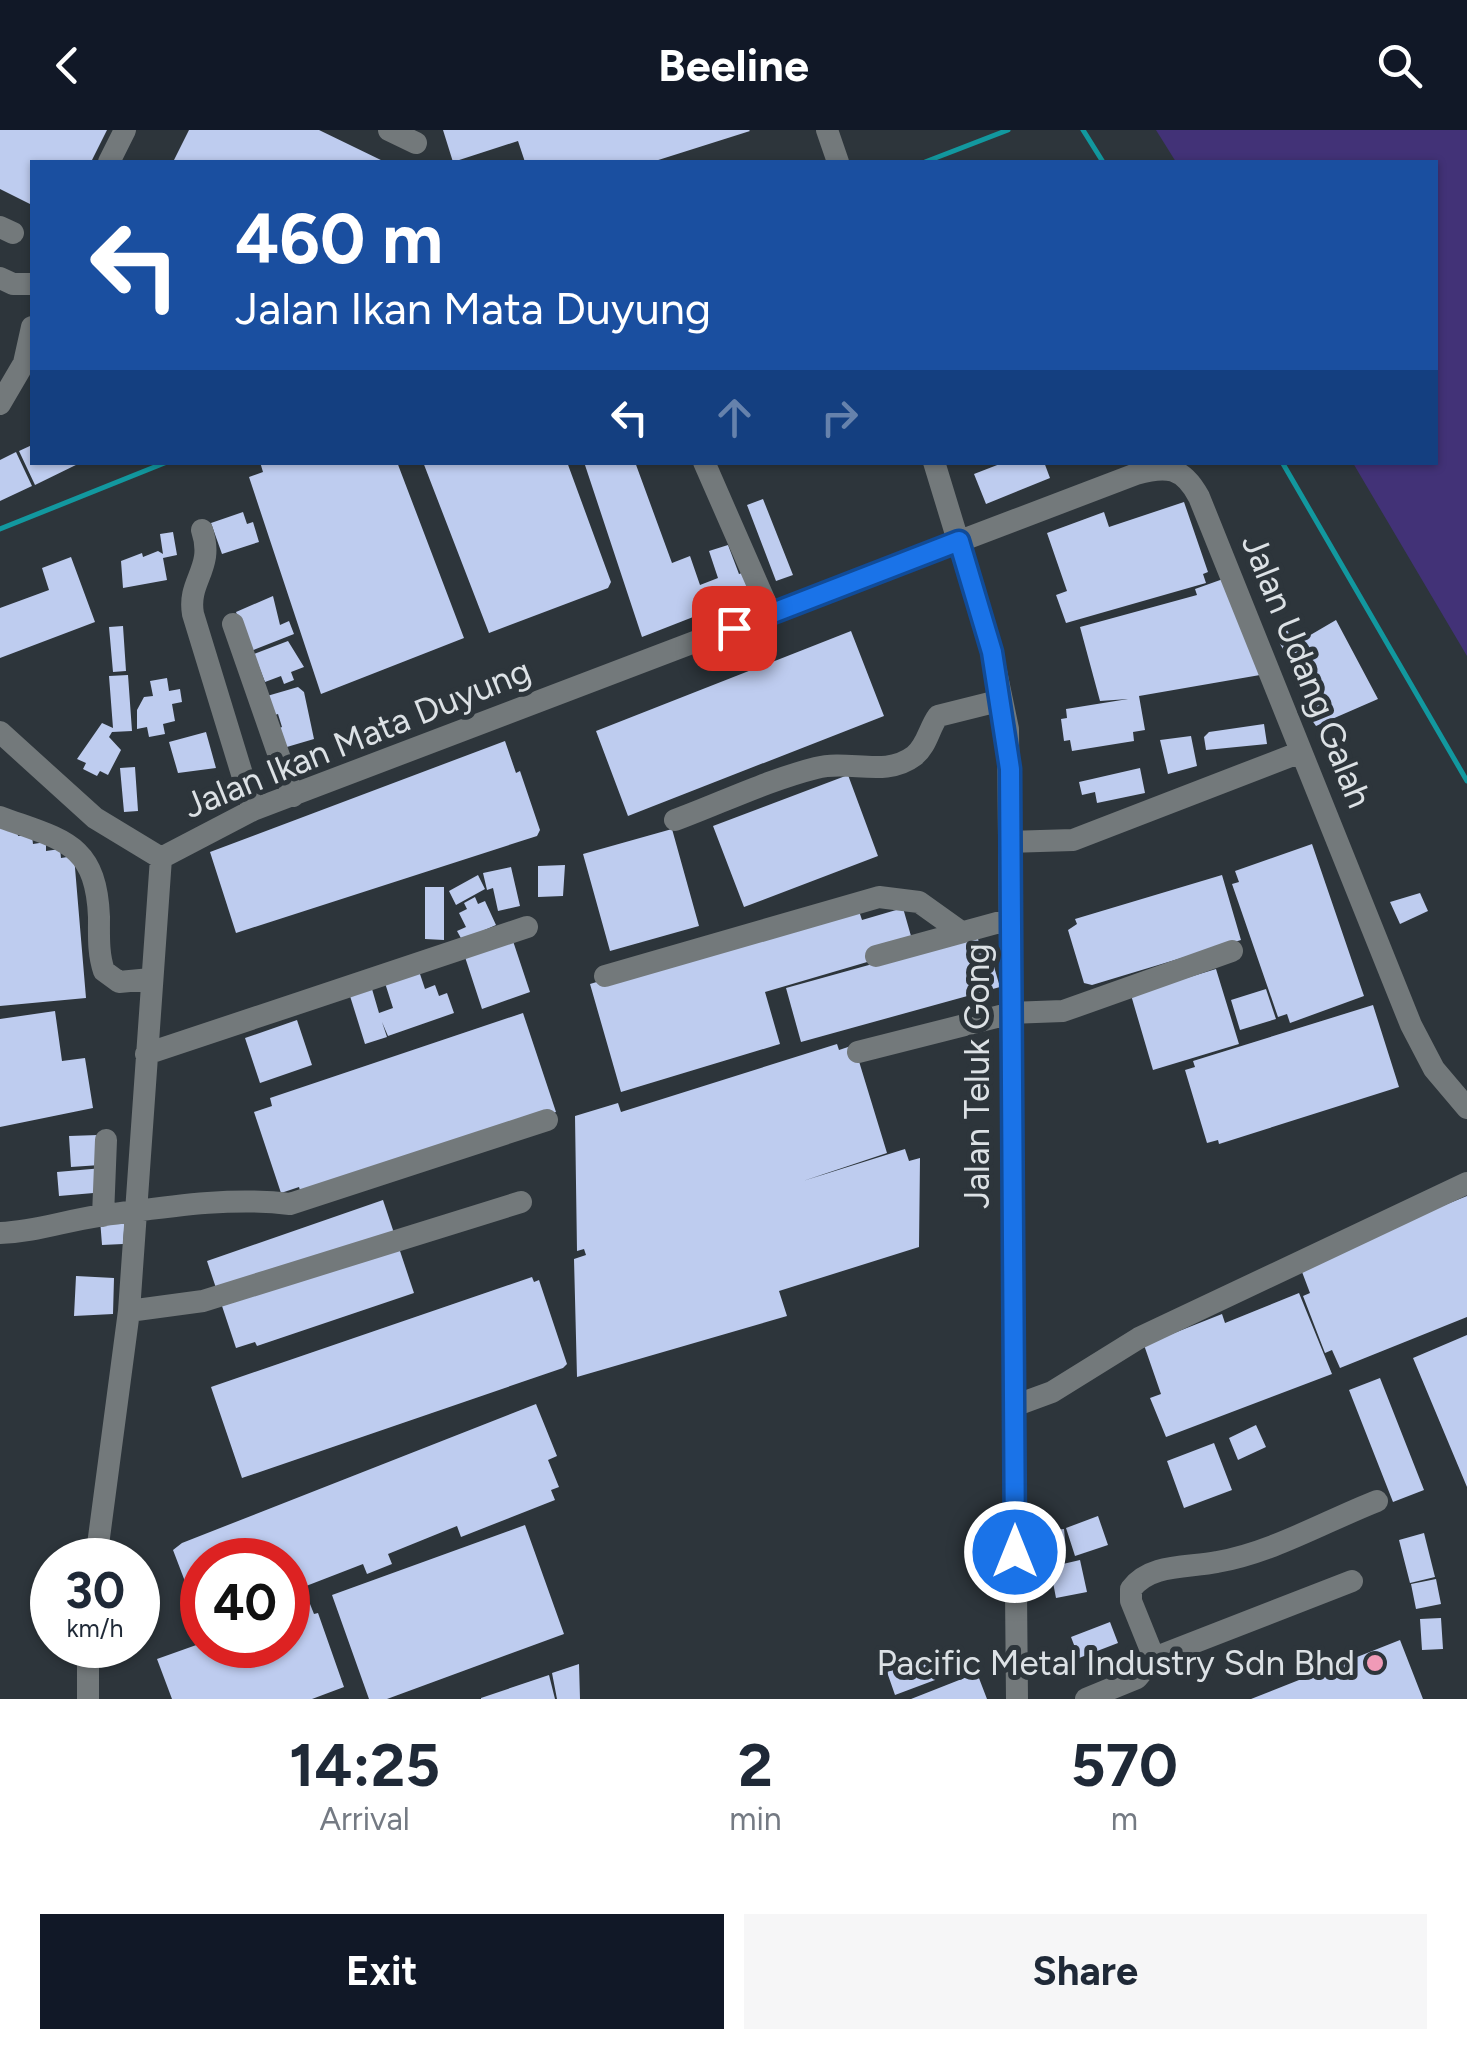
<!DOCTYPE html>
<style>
body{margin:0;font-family:Figtree,sans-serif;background:#f6f6f7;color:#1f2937;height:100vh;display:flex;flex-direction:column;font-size:38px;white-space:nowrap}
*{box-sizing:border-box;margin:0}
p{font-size:32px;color:#747a83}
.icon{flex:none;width:55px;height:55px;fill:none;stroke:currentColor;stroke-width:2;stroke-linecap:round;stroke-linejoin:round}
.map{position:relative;height:1569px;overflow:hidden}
.panel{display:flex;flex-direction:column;background:#fff;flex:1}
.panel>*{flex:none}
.top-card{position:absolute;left:30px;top:30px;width:1408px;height:305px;border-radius:0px;box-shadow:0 2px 8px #0004;background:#1a4fa0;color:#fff;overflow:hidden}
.speed{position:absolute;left:30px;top:1408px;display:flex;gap:20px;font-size:50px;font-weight:700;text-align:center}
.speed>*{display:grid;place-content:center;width:130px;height:130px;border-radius:50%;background:#fff;box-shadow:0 2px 8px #0004;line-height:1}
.speed small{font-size:25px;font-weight:400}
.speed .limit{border:15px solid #d22;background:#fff;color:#111}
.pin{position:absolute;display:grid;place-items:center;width:85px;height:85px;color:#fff;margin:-42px;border-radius:20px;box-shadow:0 5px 15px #0006}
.me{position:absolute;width:110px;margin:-55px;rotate:0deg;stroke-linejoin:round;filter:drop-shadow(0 0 8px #0008)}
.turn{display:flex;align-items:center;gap:35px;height:210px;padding:0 40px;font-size:45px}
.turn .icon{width:130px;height:130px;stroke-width:2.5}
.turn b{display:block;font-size:70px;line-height:85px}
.lanes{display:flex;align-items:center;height:95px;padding:0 40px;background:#0003;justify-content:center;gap:50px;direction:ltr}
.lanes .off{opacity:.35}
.eta{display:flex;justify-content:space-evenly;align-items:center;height:170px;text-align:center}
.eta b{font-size:60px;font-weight:700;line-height:70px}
.action{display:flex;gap:20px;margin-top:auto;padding:20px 40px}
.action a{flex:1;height:115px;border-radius:0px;background:#111827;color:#fff;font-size:40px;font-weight:700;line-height:115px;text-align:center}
.action a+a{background:#f6f6f7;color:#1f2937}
header{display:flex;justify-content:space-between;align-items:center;height:130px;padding:0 40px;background:#111827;color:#fff;font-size:45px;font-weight:700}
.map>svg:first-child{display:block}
.green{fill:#423277}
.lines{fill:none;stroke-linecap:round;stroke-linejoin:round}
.stream{stroke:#12989f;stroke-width:5}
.building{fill:#beccef}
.minor{stroke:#73797b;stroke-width:22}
.route-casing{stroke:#114b97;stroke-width:25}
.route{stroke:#1a73e8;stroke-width:18}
.poi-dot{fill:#f09ab7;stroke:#2d353b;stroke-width:4}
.labels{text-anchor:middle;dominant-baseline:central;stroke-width:10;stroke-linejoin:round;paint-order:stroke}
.street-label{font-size:35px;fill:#dce1e5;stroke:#2d353b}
.poi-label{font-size:35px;fill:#dce1e5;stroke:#2d353b;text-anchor:end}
</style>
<header><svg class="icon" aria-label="back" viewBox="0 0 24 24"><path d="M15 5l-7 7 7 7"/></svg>Beeline<svg class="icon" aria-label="search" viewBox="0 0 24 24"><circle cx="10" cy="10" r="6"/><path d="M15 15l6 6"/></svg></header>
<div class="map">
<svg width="1467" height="1569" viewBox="0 0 1467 1569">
<rect width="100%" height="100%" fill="#2d353b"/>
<!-- green -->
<path class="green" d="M 1156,0 L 1467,0 L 1467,526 L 1353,333 L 1435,332 L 1435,32 L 1176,32 Z"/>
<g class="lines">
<!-- stream -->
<path class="stream" d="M 1083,0 L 1103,32
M 925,32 L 1008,0
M 1282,332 L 1467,651
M 0,399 L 167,332"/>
</g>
<!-- building -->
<path class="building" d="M 0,0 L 107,0 L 91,32 L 32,32 L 32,75 L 0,59 Z
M 189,0 L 319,0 L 385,32 L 173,32 Z
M 443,0 L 749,0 L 750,1 L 652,32 L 525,32 L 518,11 L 453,32 Z
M 32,315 L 32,332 L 82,332 L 35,355 L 19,321 Z
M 16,322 L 32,356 L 0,371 L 0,330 Z
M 260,332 L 397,332 L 464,508 L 321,564 L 249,347 L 263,342 Z
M 423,332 L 567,332 L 611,452 L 608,458 L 489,503 Z
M 584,332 L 635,332 L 672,433 L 690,426 L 700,455 L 718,448 L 709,421 L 728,415 L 739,444 L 748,441 L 752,464 L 642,507 Z
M 1005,332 L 1044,332 L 1050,348 L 986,374 L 974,344 Z
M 763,369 L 793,445 L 776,451 L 747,375 Z
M 1184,372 L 1208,442 L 1203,444 L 1206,453 L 1066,493 L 1056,465 L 1067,461 L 1047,403 L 1104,382 L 1109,397 Z
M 243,382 L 247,394 L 253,392 L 259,412 L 222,424 L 211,393 Z
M 173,402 L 177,425 L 163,428 L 167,450 L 123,458 L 121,431 L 142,423 L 143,427 L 158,421 L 163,424 L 160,404 Z
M 71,427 L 95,492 L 0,528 L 0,478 L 49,460 L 42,438 Z
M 1223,449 L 1260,545 L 1139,566 L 1145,600 L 1133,602 L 1134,611 L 1072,621 L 1070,610 L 1064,611 L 1061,589 L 1067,588 L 1066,579 L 1128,569 L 1100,571 L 1080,497 L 1197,465 L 1195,459 Z
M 273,466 L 280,495 L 289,491 L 294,504 L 251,521 L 236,482 Z
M 1336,490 L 1378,569 L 1316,596 L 1309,586 L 1319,581 L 1276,507 L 1287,500 L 1295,514 Z
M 123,496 L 126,541 L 113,542 L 109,497 Z
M 851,501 L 884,586 L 628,686 L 596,601 Z
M 288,511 L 304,537 L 291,542 L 294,550 L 284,554 L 281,546 L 265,552 L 254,524 Z
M 128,545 L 132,601 L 112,602 L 109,607 L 121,620 L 108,645 L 100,641 L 97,646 L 83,639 L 86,633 L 77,629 L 102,593 L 113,598 L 109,546 Z
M 167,548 L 169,561 L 180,559 L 182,572 L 172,574 L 175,591 L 163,594 L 165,604 L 149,607 L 147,597 L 137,599 L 137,580 L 144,567 L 153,566 L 150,551 Z
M 298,557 L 304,562 L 314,609 L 280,619 L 274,600 L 282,597 L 278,584 L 268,587 L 267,566 Z
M 1264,594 L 1267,614 L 1206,620 L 1204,607 L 1209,602 Z
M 206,602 L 216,638 L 178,643 L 169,612 Z
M 1191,606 L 1197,636 L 1168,644 L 1160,610 Z
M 505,611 L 516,643 L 520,641 L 540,700 L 537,706 L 236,803 L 210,722 Z
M 135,637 L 138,681 L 124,682 L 120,638 Z
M 1140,638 L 1145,663 L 1097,673 L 1095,662 L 1082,665 L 1079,652 Z
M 848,645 L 878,726 L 744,777 L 713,696 Z
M 15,682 L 18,706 L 32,706 L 33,714 L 46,712 L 46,721 L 60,719 L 61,728 L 74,726 L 86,868 L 0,876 L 0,684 Z
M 672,699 L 699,796 L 610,821 L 583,724 Z
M 1312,714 L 1364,866 L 1290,893 L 1287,884 L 1278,887 L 1232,754 L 1239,752 L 1235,741 Z
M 565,735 L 563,766 L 538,767 L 538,736 Z
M 511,737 L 520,776 L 498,781 L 493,758 L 487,760 L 483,743 Z
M 478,745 L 485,759 L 456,775 L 449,761 Z
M 1222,745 L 1241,810 L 1092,855 L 1084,853 L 1068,800 L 1077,794 L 1075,789 Z
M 425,757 L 444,757 L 444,810 L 425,809 Z
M 1420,763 L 1428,781 L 1400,794 L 1390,772 Z
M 475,767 L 478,774 L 485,771 L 496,795 L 462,810 L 457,801 L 466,797 L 459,783 L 467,779 L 464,773 Z
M 844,778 L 859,781 L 862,790 L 903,778 L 911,806 L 874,830 L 765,862 L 780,914 L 621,962 L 590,854 Z
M 977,805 L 984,832 L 992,830 L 1000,857 L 801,912 L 786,858 Z
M 513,811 L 530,862 L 482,879 L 465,827 Z
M 1216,839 L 1239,914 L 1153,940 L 1131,865 Z
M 419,841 L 425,859 L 435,855 L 439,866 L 447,863 L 454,883 L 388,906 L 382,892 L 387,907 L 365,914 L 350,866 L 372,859 L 379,883 L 393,878 L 385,853 Z
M 1266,859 L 1276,889 L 1240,900 L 1231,870 Z
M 1373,875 L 1399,957 L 1219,1014 L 1218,1010 L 1207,1013 L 1185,940 L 1195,937 L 1193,931 Z
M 55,881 L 62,931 L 85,928 L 93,978 L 0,997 L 0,889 Z
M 523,883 L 556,982 L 302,1067 L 299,1057 L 281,1063 L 254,982 L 272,976 L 270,968 Z
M 297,890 L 312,935 L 260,953 L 245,908 Z
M 837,914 L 839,920 L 854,915 L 887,1023 L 803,1051 L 905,1019 L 909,1031 L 920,1028 L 919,1117 L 779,1161 L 787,1186 L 577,1247 L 574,1129 L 586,1125 L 584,1119 L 577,1121 L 575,986 L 618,973 L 621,982 Z
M 98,1005 L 100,1035 L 71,1037 L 69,1006 Z
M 103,1038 L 105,1062 L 59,1066 L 57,1042 Z
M 1467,1066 L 1467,1187 L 1340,1238 L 1332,1220 L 1325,1223 L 1303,1166 L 1310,1163 L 1299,1134 Z
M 383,1070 L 414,1163 L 257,1216 L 255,1212 L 236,1218 L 207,1131 Z
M 125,1087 L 123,1114 L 102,1115 L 100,1089 Z
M 76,1146 L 114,1148 L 113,1184 L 74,1186 Z
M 532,1147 L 534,1152 L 539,1150 L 567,1234 L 563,1238 L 242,1348 L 211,1257 Z
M 1299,1163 L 1332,1244 L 1166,1307 L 1150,1268 L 1161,1264 L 1144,1215 L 1222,1184 L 1225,1193 Z
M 1467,1205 L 1467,1357 L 1413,1228 Z
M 1380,1248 L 1424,1360 L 1393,1372 L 1349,1260 Z
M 536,1274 L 557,1326 L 548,1330 L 559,1357 L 551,1360 L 555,1370 L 461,1407 L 457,1396 L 388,1424 L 392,1434 L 367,1444 L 363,1434 L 288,1463 L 288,1430 L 202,1430 L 202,1496 L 173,1420 L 182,1413 Z
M 1256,1295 L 1266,1317 L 1238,1330 L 1229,1308 Z
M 1214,1313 L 1232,1360 L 1184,1378 L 1167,1331 Z
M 1098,1386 L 1108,1415 L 1075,1426 L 1066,1398 Z
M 525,1395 L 564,1504 L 387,1569 L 369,1569 L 332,1465 Z
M 1064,1399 L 1066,1421 L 1045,1423 L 1044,1401 Z
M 1424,1403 L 1435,1447 L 1410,1453 L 1399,1410 Z
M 1080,1430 L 1087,1462 L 1056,1468 L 1050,1437 Z
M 1436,1449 L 1441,1474 L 1416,1479 L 1411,1454 Z
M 310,1474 L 314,1484 L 318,1483 L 344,1557 L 312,1569 L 172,1569 L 157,1529 L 202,1513 L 288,1515 L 288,1482 Z
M 1441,1488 L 1443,1519 L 1422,1520 L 1420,1489 Z
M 1110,1492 L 1118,1513 L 1079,1528 L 1071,1507 Z
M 1400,1510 L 1423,1569 L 1251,1569 Z
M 943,1521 L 951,1544 L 895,1565 L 887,1542 L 905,1536 L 904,1532 Z
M 579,1534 L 580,1569 L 557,1569 L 552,1543 Z
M 977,1543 L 987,1569 L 911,1569 Z
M 549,1545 L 555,1569 L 481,1569 L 481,1568 Z"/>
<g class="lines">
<!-- minor -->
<path class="minor" d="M 389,0 L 416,13
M 827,0 L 838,32
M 109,32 L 125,0
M 0,97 L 13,103
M 0,148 L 13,154 L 32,154
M 0,274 L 24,233 L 32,197
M 704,332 L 770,483
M 934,332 L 992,522 L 1008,599 L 1017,1569
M 202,400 C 215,439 187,450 193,484 L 253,680
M 233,494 L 293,666
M 0,602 L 95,688 L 161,728
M 0,687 C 62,710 96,712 99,787 C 99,805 98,824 104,841 L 119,852 L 151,849
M 675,690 C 721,673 768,650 816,638 C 849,629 885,648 914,626 C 927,616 929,598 938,586 L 1002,570
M 1011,712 L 1073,710 L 1301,622
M 876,826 L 1011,789
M 605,846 L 879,767 L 919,772 L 961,802
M 858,922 L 1012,883 L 1063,881 L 1232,821
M 146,924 L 527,797
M 103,1086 L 106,1010
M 0,1103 C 35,1102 64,1091 98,1086 C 160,1078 228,1066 290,1074 L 547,990
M 129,1181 L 203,1171 L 521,1072
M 1014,1276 L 1052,1262 L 1139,1208 L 1467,1053
M 96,1430 L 129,1181 L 161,728 L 253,680 L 1136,344 C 1167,335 1183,337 1199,367 L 1411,895 L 1434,939 L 1467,978
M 88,1515 L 88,1569
M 1154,1528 L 1352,1451
M 1086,1569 L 1137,1548 L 1154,1528 L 1131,1471 L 1131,1459 C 1150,1433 1189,1438 1217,1432 C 1271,1423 1326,1391 1377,1371"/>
</g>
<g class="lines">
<!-- route casing -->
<g class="route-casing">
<path id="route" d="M 734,498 L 959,411 L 992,522 L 1010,639 L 1015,1422"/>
</g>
<!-- route -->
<use href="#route" class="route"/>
</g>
<!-- markers -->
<circle class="poi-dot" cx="1375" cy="1533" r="10"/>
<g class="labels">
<!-- street labels -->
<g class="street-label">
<text transform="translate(1307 541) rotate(68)">Jalan Udang Galah</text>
<text transform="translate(357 608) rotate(-22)">Jalan Ikan Mata Duyung</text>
<text transform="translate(977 946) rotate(-90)">Jalan Teluk Gong</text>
</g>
<!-- poi labels -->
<g class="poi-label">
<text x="1355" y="1533">Pacific Metal Industry Sdn Bhd</text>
</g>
</g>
</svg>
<div class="speed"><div>30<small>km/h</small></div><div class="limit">40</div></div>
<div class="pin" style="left:734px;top:498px;background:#d93025"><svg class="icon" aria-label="arrive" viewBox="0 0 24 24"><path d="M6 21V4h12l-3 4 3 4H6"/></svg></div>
<svg class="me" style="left:1015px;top:1422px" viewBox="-20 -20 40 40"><circle r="17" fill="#1a73e8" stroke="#fff" stroke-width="3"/><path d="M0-11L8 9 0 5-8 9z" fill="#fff"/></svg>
<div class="top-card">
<div class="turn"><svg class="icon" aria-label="left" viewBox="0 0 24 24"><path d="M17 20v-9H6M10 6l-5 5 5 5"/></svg><div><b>460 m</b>Jalan Ikan Mata Duyung</div></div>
<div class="lanes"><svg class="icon" aria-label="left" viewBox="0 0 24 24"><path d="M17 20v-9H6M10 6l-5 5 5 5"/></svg><svg class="icon off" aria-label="ahead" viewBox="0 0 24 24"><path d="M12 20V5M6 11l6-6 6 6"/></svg><svg class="icon off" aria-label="right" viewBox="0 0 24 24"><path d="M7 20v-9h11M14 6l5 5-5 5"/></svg></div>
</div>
</div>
<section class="panel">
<div class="eta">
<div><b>14:25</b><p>Arrival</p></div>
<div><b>2</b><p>min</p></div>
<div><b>570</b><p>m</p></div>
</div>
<div class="action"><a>Exit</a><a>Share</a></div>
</section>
